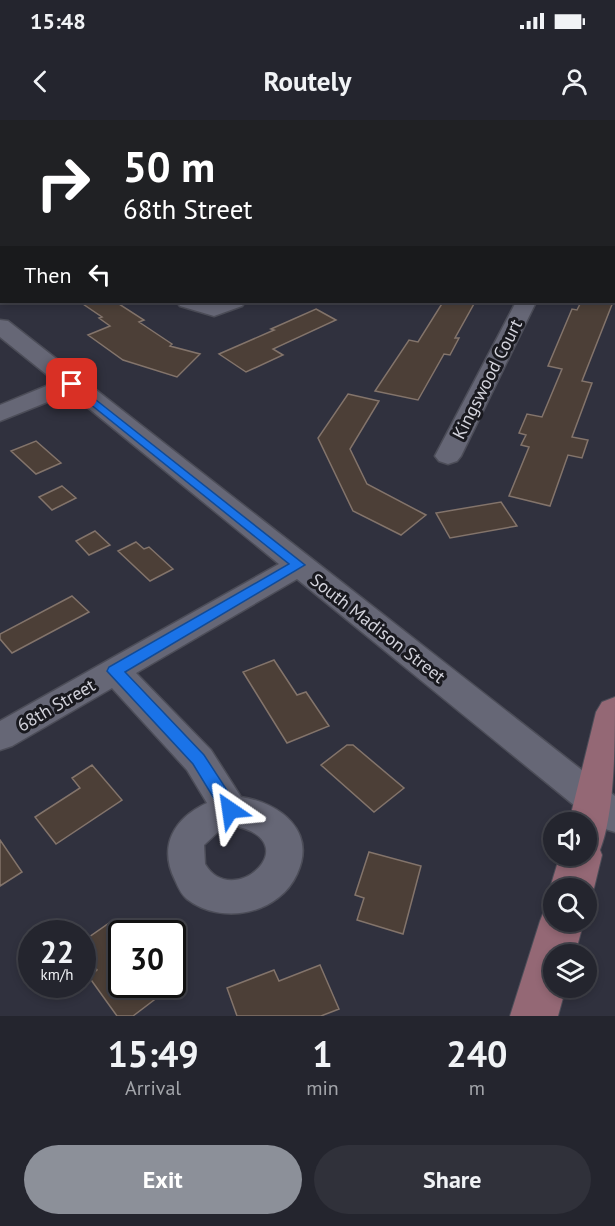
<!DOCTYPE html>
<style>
body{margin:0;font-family:"PT Sans",sans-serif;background:#30313a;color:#f1f3f6;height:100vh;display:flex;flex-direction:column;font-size:22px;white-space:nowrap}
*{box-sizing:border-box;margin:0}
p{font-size:20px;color:#a3a5aa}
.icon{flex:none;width:33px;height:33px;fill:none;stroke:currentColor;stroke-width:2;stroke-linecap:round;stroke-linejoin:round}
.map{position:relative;height:896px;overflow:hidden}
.panel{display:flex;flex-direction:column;background:#24252e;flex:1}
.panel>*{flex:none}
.guide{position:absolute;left:0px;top:0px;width:615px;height:183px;box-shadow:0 3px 9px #0003,0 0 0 2px #41424a;background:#202124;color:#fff;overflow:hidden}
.controls{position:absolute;left:543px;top:692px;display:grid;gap:12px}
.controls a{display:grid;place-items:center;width:54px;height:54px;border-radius:50%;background:#24252e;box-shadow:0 3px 9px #0003,0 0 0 2px #41424a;font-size:30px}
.speed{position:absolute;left:18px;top:800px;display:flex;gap:12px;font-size:30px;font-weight:700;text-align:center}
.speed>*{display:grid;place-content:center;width:78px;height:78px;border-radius:50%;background:#24252e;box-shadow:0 3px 9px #0003,0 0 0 2px #41424a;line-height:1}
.speed small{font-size:15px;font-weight:400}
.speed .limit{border:3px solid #111;border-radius:9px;background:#fff;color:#111}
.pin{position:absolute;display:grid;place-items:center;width:51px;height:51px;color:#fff;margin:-26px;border-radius:12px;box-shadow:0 3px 9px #0006}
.me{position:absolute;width:66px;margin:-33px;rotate:328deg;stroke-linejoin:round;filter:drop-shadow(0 0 4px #0008)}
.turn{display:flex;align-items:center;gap:21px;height:126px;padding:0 24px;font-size:27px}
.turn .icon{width:78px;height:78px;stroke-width:2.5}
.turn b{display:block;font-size:42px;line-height:51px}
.then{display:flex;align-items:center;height:57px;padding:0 24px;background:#0003;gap:12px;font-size:22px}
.eta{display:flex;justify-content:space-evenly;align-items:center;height:102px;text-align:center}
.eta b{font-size:36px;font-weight:800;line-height:42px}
.cta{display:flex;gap:12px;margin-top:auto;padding:12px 24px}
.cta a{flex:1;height:69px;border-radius:36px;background:#8c9099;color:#fff;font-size:24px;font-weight:800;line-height:69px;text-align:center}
.cta a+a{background:#30313a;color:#f1f3f6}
.status{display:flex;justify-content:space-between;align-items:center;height:42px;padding:0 30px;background:#24252e;direction:ltr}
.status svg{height:16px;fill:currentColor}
header{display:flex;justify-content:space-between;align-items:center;height:78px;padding:0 24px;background:#24252e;font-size:27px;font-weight:800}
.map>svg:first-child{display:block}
.building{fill:#4c3f37;stroke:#83746b;stroke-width:1.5}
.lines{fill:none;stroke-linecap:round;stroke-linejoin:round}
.minor-casing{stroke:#4c4d58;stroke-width:3}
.major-casing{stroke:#4c4d58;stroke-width:2}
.minor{fill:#666776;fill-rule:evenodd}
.major{fill:#946875;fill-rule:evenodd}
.route{fill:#1a73e8;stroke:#114b97;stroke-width:1.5}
.labels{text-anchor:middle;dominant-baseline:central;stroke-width:6;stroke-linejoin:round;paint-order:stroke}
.street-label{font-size:18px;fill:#d3d3dc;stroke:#19191f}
</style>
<div class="status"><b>15:48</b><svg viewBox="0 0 49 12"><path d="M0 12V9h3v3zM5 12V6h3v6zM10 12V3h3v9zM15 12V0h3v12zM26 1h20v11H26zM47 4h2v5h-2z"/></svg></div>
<header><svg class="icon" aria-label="back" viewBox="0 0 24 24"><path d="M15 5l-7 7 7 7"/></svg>Routely<svg class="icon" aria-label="person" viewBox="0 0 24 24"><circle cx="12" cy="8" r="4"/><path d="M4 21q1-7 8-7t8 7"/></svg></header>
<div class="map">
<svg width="615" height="896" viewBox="0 0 615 896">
<rect width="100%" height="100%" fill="#30313e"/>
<!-- building -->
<path class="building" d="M 80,182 L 116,182 L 144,200 L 139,202 L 172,224 L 170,226 L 200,234 L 177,257 L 123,240 L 88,215 L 110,206 L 99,198 L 102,197 Z
M 443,182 L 475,182 L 455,218 L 459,218 L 450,235 L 444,234 L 418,280 L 375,271 L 409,220 L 418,222 Z
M 581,182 L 613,182 L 582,261 L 592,263 L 572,317 L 588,320 L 582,338 L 568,335 L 550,386 L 509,376 L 529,327 L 521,325 L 526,315 L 519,313 L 527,294 L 542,297 L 562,249 L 548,246 L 572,189 L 577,190 Z
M 316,189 L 336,200 L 273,229 L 283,235 L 246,252 L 219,234 L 274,210 L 271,209 Z
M 348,274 L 379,281 L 350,329 L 367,364 L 426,395 L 401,415 L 353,391 L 318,318 Z
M 36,321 L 61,343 L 36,354 L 11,331 Z
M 62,366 L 76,378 L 52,390 L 39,377 Z
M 501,382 L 517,406 L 450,418 L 436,393 Z
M 95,411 L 110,425 L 89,435 L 76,421 Z
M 136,422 L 144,429 L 149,427 L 173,449 L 150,461 L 118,431 Z
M 72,476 L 89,492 L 12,533 L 0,519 L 0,514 Z
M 274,540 L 297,575 L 306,572 L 329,606 L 287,623 L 243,552 Z
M 347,625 L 353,625 L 404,668 L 374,692 L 321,645 Z
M 92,645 L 122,680 L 56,724 L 35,697 L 80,668 L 72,658 Z
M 0,720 L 22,752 L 0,766 Z
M 369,732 L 421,746 L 403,814 L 357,800 L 364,778 L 355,775 Z
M 112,801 L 122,812 L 122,864 L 175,864 L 133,896 L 117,896 L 89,857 L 97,850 L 82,830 L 82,822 Z
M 320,845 L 339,889 L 321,896 L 237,896 L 227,868 L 274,850 L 279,861 Z"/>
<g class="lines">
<!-- minor casing -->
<g class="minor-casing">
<path id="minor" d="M 32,0 L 50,0 L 31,2 Z
M 284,0 L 301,0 L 283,2 Z
M 340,0 L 359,0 L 360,2 L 341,2 Z
M 604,0 L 615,0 L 615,6 L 614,2 Z
M 2,9 L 2,19 L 0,20 L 0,10 Z
M 0,58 L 2,58 L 2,69 L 0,69 Z
M 614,142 L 615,142 L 615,154 L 614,154 Z
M 177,182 L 245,182 L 242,186 L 214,196 L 180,186 Z
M 516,182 L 536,182 L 461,336 L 457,341 L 448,344 L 439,341 L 435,336 Z
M 0,200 L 8,201 L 615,676 L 615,712 L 602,708 L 297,459 L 136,553 L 211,630 L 241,677 C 280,683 317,711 297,754 C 279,794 222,806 187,779 C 181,774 178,767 175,760 C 158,726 174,698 207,683 L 187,650 L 112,568 L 12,626 L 0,630 L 0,601 L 279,444 L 70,273 L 0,301 L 0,285 L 56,262 L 0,217 ZM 230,705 C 312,719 233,792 205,744 L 204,725 L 220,710 Z"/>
</g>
<!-- major casing -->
<g class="major-casing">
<path id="major" d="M 615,577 C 615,621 615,693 600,730 L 602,735 L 594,768 L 586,782 L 586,768 L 554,768 L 554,775 L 550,768 L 560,735 L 586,735 L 586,702 L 569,702 L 596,592 L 602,582 Z
M 554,784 L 554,801 L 584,801 L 575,834 L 554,834 L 554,867 L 566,867 L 558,896 L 510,896 L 540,801 L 546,786 Z"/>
</g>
<!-- minor -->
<use href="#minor" class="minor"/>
<!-- major -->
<use href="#major" class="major"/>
</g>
<!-- route -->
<path class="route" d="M 72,261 L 305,445 L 125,552 L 204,635 L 236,684 L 239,690 L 236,695 L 230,697 L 224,695 L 193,644 L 107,551 L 109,547 L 289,444 L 69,267 L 67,264 Z"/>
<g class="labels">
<!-- street labels -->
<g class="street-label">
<text transform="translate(487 259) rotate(-63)">Kingswood Court</text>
<text transform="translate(378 508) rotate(38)">South Madison Street</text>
<text transform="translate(56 585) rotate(-30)">68th Street</text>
</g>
</g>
</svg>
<div class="controls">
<a><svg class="icon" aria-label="sound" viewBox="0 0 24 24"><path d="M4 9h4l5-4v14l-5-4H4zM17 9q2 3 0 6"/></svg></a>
<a><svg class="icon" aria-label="search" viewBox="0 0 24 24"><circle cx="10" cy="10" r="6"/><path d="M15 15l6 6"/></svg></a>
<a><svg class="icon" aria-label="layers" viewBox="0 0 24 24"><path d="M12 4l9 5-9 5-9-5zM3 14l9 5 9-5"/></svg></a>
</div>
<div class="speed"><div>22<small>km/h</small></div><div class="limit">30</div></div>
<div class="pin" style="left:72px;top:264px;background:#d93025"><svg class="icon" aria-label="arrive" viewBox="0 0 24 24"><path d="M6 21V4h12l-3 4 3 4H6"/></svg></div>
<svg class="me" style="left:230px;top:690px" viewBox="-20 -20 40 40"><path d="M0-17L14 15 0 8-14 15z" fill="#1a73e8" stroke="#fff" stroke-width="4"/></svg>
<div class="guide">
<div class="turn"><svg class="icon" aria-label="right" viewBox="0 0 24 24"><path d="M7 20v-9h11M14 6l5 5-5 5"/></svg><div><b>50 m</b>68th Street</div></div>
<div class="then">Then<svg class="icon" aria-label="left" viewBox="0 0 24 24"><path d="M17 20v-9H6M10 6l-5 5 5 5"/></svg></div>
</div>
</div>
<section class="panel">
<div class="eta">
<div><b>15:49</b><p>Arrival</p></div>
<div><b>1</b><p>min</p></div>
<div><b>240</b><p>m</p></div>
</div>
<div class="cta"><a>Exit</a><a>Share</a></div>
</section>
